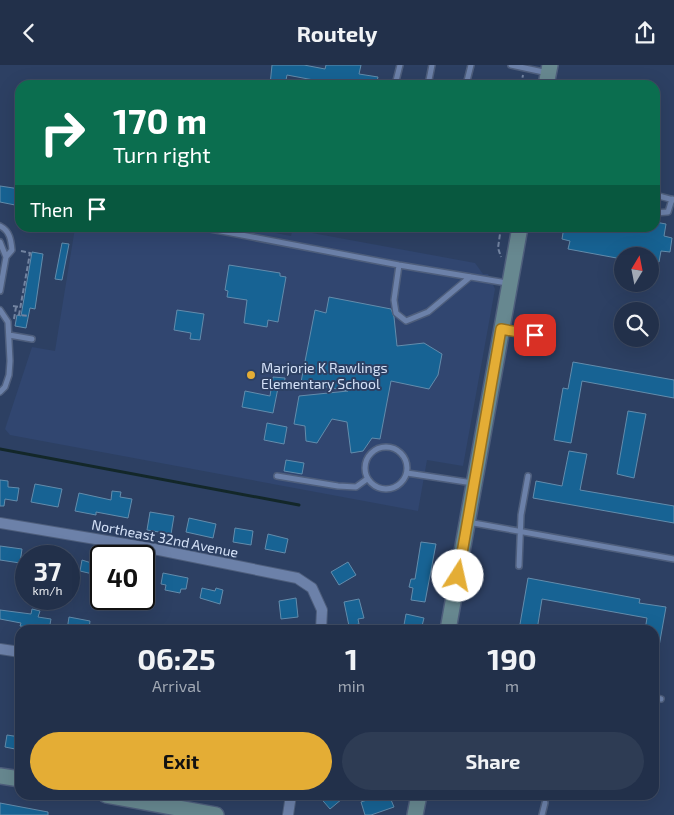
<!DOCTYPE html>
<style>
body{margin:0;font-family:"Exo 2",sans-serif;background:#2e3c54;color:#f1f3f6;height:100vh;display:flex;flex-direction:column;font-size:19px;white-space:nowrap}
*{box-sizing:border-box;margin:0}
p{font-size:16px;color:#a2a9b5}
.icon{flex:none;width:28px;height:28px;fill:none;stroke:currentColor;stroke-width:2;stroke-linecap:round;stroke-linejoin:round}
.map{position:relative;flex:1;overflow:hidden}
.details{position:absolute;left:15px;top:560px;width:644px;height:175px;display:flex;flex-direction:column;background:#22304a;border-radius:15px;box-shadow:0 5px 20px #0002,0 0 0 1px #3f4b62}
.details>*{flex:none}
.guide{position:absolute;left:15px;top:15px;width:645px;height:152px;border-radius:15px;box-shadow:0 5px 20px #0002,0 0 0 1px #3f4b62;background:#0b6e4f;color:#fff;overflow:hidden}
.needle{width:32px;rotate:10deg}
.tools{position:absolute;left:614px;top:182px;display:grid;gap:10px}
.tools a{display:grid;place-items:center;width:45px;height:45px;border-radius:50%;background:#22304a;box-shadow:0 5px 20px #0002,0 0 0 1px #3f4b62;font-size:25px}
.speed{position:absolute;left:15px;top:480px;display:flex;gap:10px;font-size:25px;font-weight:700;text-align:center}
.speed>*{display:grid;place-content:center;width:65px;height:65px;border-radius:50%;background:#22304a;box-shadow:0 5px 20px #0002,0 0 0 1px #3f4b62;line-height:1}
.speed small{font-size:12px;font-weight:400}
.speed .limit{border:2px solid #111;border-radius:8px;background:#fff;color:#111}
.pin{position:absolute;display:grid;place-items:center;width:42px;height:42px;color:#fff;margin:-21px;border-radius:10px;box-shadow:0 2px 8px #0006}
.me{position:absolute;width:55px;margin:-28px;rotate:10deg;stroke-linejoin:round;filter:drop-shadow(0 0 4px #0008)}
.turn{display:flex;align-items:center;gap:18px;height:105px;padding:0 15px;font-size:22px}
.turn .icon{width:65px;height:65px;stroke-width:2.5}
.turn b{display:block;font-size:35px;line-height:42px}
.then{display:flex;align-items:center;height:48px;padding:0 15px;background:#0003;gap:10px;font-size:19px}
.eta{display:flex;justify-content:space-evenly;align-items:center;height:85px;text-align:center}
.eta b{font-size:30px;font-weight:700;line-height:35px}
.cta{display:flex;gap:10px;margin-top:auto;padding:10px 15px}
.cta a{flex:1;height:58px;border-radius:30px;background:#e4ad35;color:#111;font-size:20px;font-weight:700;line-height:58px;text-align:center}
.cta a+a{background:#2e3c54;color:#f1f3f6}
header{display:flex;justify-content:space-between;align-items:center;height:65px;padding:0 15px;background:#22304a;font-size:22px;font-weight:700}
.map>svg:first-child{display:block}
.built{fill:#314670}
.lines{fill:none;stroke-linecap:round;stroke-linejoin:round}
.stream{stroke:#132729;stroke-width:3}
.building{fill:#176394;stroke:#638cac}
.lane-casing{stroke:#4e5e7c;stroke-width:8}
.street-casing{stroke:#4e5e7c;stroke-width:12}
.secondary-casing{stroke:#4e5e7c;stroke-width:18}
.path{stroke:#7384a1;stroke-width:2;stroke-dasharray:5 2.5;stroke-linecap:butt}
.lane{stroke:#6c81a9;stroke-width:5}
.street{stroke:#6c81a9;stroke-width:10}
.secondary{stroke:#678890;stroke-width:15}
.route-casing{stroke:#947022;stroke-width:12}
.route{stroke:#e4ad35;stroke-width:9}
.poi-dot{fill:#e4ad35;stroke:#2d4063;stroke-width:2}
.labels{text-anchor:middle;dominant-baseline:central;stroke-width:4;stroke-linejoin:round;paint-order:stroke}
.poi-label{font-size:14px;fill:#d4e1f7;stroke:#2d4063;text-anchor:start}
.street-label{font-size:14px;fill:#d4e1f7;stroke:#2d4063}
</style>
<header><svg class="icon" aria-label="back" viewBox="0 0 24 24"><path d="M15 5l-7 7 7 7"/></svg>Routely<svg class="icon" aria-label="share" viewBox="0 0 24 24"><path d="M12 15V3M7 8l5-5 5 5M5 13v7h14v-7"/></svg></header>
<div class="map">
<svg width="674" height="750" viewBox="0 0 674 750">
<rect width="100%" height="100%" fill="#2d4063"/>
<!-- built -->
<path class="built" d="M 244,162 L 291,171 L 293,163 L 312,168 L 475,198 L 483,209 L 488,209 L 495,224 L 463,401 L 427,395 L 418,446 L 10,370 L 5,364 L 32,282 L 55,286 L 75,163 Z"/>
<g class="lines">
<!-- stream -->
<path class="stream" d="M 0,384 L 299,440"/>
</g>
<!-- building -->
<path class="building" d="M 272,0 L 304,0 L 325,4 L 326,0 L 361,0 L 359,9 L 378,12 L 376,20 L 323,20 L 318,19 L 319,16 L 287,10 L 285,20 L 270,20 Z
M 0,121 L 20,124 L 20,141 L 0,137 Z
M 655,157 L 666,159 L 664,171 L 672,173 L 670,187 L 661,186 L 659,197 L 650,196 L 650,191 L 622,191 L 622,194 L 568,184 L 570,176 L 562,174 L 564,162 L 655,162 Z
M 62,178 L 69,179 L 62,215 L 55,214 Z
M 32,187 L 43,189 L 35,244 L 30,243 L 26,263 L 15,261 L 17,250 L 21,251 Z
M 229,200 L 280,208 L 280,211 L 286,212 L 278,257 L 268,255 L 267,262 L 244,258 L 247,235 L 227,232 L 228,226 L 225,225 Z
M 329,232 L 391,244 L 394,252 L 397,281 L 424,278 L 442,289 L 438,310 L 429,324 L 391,316 L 380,374 L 372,373 L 363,386 L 351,388 L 347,357 L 332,354 L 317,378 L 306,376 L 305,361 L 294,359 L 299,331 L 348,326 L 301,317 L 315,245 L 326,248 Z
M 177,245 L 204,249 L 200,275 L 190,274 L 191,268 L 174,265 Z
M 573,297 L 674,315 L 674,333 L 582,316 L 571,378 L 554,375 L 563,323 L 568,324 Z
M 273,312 L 285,313 L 284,324 L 278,323 L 273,348 L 242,342 L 245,326 L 270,331 Z
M 628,346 L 646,349 L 634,413 L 617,409 Z
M 267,358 L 287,362 L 284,379 L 264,375 Z
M 569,386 L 587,389 L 580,425 L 674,441 L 674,458 L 533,433 L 536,416 L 562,421 Z
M 286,395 L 304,398 L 302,409 L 284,406 Z
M 0,415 L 8,416 L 8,422 L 19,423 L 17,436 L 5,434 L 4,441 L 0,441 Z
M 35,419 L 62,424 L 58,442 L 31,437 Z
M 112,426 L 121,427 L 120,432 L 132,434 L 128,453 L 96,447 L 96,450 L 75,446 L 79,428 L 111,435 Z
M 150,447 L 174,451 L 171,469 L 147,465 Z
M 189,453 L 216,459 L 213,473 L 186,467 Z
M 235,463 L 253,466 L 251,480 L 233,477 Z
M 268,469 L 288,474 L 285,488 L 265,484 Z
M 421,477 L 436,479 L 425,537 L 411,535 L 413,523 L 409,522 L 411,514 L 415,514 Z
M 0,481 L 22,484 L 20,498 L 0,495 Z
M 82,495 L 101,501 L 101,511 L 80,506 Z
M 348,497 L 356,510 L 339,520 L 331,507 Z
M 163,508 L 188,513 L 186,524 L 181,524 L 180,528 L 165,525 L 166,520 L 161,519 Z
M 528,513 L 640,534 L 639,538 L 666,542 L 658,587 L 654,587 L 654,565 L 645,565 L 647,553 L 542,534 L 537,565 L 519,565 Z
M 202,523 L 215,526 L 216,523 L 223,525 L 220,539 L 200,533 Z
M 296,533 L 298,552 L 281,554 L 279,536 Z
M 359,534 L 364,553 L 358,554 L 359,559 L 349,561 L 344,537 Z
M 32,544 L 40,546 L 38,552 L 51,554 L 49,565 L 27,565 L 28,562 L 20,561 L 21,558 L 0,554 L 0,545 L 31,549 Z
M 406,549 L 424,553 L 421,565 L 407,565 L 408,561 L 404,560 Z
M 69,552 L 90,556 L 89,565 L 67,565 Z
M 7,670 L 20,672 L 20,685 L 5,682 Z
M 318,730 L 338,730 L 342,734 L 330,744 Z
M 382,730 L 389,730 L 394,742 L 371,750 L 365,750 L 361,737 Z
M 0,738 L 48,747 L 48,750 L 0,750 Z"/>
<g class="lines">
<!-- lane casing -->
<g class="lane-casing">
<path id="lane" d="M 511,0 L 548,8
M 395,20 L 400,0
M 428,20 L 432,0
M 466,20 L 471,0
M 655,130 L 674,135
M 655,148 L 668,147 L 672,134
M 0,161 C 10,166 11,175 12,185 L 6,192 L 0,226
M 200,162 L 399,200 L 507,218
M 0,177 L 6,192
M 399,200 L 394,235 L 396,248 L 406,256 L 428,247 L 470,212
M 0,245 L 8,257 L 10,296 L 9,310 L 5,322 L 0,327
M 504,264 L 552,273
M 9,270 L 32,274
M365 403a21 21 0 1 1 42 0a21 21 0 1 1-42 0Z
M 407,408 L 473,418
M 277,411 L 338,421 L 356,422 L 367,414
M 468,457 L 674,494
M 519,501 L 521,450 L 528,411
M 654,632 L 661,634
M 542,750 L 545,738"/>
</g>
<!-- street casing -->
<g class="street-casing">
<path id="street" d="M 0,458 L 149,483 L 297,513 L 312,523 L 322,545 L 321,565
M 0,584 L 20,587
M 288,750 L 291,730"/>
</g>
<!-- secondary casing -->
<g class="secondary-casing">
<path id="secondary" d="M 546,20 L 550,0
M 448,565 L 520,162
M 0,711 L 20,714
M 106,730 L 216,750
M 415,750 L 419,730"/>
</g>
<!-- path -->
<path class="path" d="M 521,20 L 523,10
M 501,162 L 498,183 L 501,192
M 21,186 L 30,188 L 19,250 L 29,251
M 13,241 L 20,242
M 14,254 L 16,242"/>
<!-- lane -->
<use href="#lane" class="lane"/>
<!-- street -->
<use href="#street" class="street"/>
<!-- secondary -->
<use href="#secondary" class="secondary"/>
</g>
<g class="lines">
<!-- route casing -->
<g class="route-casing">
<path id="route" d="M 458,511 L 501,264 L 535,270"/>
</g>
<!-- route -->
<use href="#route" class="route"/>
</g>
<!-- markers -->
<circle class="poi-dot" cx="251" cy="310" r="5"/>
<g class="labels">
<!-- poi labels -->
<g class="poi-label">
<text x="261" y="302">Marjorie K Rawlings<tspan x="261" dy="16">Elementary School</tspan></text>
</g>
<!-- street labels -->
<g class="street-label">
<text transform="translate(165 473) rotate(11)">Northeast 32nd Avenue</text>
</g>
</g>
</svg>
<div class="tools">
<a><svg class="needle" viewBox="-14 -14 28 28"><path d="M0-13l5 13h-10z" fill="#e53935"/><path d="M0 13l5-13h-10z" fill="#a2a9b5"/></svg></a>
<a><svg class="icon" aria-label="search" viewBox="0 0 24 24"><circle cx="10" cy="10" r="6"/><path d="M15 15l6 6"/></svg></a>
</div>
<div class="speed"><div>37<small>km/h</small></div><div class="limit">40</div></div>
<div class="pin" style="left:535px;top:270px;background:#d93025"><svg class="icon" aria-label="arrive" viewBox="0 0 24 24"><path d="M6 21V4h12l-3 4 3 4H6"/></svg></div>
<svg class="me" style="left:458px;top:511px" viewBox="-20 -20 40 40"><circle r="19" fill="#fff"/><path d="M0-13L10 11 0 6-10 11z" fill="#e4ad35"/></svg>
<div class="guide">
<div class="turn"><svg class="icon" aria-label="right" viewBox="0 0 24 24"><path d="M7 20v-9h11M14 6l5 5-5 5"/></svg><div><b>170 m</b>Turn right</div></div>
<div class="then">Then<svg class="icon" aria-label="arrive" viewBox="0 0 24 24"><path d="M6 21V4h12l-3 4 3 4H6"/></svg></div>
</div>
<section class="details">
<div class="eta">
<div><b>06:25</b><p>Arrival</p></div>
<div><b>1</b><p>min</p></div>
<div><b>190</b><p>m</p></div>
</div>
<div class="cta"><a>Exit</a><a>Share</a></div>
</section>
</div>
